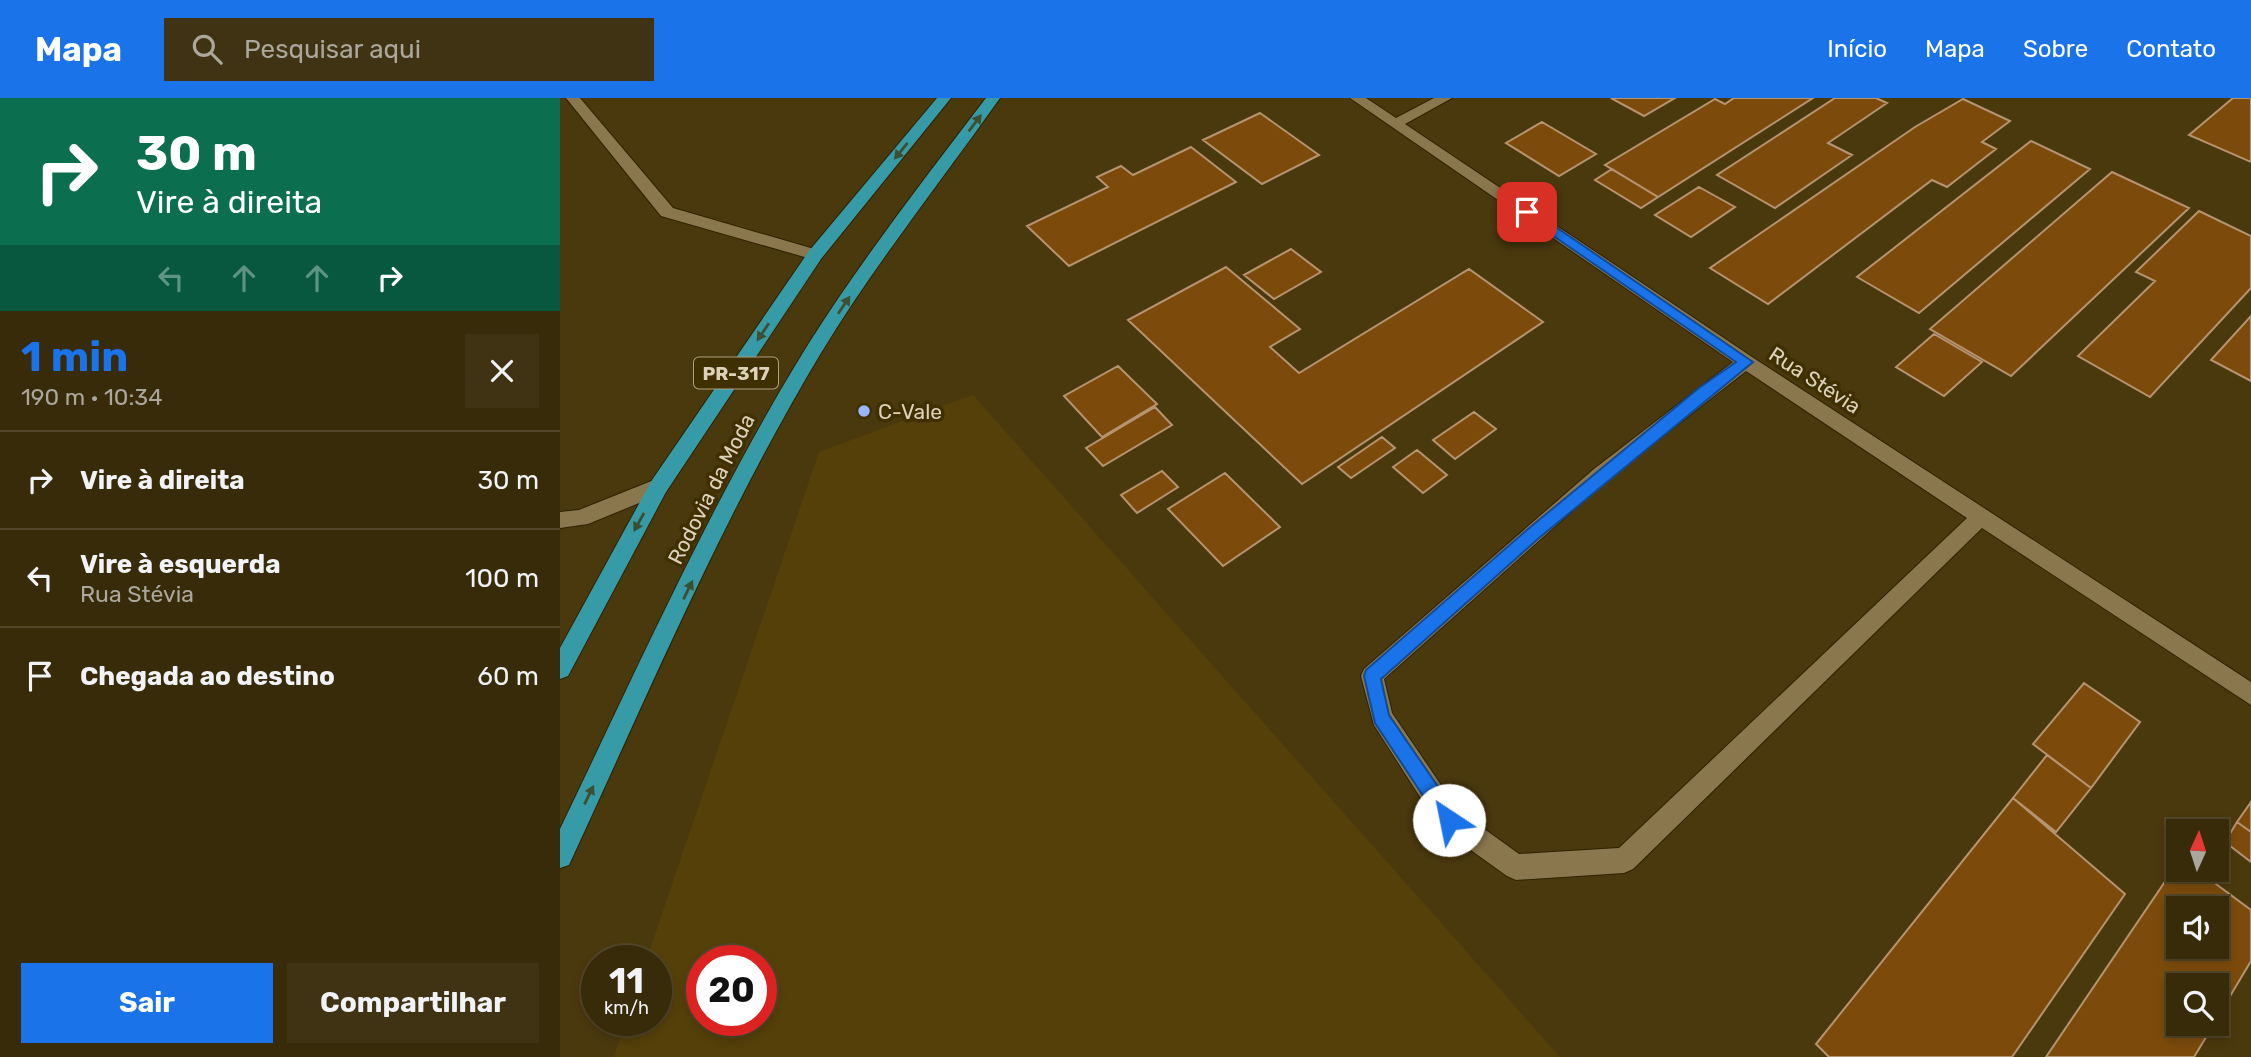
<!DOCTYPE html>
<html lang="pt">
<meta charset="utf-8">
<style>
body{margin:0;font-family:Rubik,sans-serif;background:#3f3313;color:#f1f3f6;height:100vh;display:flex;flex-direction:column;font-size:26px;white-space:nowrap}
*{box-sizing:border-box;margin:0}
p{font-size:23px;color:#aba79c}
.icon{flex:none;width:38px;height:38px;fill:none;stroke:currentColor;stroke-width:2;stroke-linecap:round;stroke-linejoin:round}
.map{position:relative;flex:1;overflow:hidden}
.sheet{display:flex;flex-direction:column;background:#382b0a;width:560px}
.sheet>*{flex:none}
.banner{background:#0b6e4f;color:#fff;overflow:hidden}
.needle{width:46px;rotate:3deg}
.controls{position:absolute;left:1606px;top:721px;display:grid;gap:14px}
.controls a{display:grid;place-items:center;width:63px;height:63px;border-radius:0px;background:#382b0a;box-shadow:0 4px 10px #0003,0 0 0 2px #52472b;font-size:35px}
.speed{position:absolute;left:21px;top:847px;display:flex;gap:14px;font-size:35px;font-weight:700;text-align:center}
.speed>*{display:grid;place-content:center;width:91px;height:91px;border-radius:50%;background:#382b0a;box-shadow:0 4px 10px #0003,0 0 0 2px #52472b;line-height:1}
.speed small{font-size:18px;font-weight:400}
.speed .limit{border:10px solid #d22;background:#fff;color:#111}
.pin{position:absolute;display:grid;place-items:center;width:60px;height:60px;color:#fff;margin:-30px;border-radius:14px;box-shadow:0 4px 10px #0006}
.me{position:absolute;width:77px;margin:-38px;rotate:326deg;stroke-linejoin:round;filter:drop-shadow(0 0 5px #0008)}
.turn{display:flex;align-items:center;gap:24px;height:147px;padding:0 21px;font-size:32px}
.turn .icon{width:91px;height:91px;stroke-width:2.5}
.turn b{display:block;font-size:49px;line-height:60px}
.lanes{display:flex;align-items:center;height:66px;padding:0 21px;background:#0003;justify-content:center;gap:35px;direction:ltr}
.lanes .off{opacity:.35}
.round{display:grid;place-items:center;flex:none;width:74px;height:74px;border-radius:0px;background:#3f3313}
.overview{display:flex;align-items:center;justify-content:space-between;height:119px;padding:0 21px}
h1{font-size:42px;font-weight:700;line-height:52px;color:#1a73e8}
.cta{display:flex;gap:14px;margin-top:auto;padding:14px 21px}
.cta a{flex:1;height:80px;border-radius:0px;background:#1a73e8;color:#fff;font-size:28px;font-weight:700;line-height:80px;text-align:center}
.cta a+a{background:#3f3313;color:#f1f3f6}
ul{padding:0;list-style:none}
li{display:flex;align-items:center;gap:21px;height:98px;padding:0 21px;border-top:2px solid #52472b}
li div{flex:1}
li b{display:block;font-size:26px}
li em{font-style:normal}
header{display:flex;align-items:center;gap:42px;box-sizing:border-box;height:98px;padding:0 35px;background:#1a73e8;color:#fff}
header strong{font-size:33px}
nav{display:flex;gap:38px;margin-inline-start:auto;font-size:24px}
.search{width:490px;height:63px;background:#3f3313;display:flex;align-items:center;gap:18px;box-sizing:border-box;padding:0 24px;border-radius:0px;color:#aba79c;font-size:26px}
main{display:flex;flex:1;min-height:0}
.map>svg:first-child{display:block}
.built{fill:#55400a;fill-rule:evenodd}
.building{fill:#7c4b0c;stroke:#b69371;stroke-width:2;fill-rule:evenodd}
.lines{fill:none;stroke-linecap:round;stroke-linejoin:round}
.minor-casing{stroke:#2e2101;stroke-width:2}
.highway-casing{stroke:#2e2101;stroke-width:2}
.minor{fill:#8a774d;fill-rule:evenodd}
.highway{fill:#379ba7;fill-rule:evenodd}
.oneway{fill:#3d4f33}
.route{fill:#1a73e8;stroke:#114b97;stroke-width:2}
.poi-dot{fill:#97b6fd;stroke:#402f01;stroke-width:2.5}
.labels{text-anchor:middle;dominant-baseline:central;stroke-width:7;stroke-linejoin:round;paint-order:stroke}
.shield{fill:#402f01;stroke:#ada184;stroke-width:2}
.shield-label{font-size:19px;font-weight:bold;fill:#dcd2bc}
.street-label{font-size:21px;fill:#dcd2bc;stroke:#402f01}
.poi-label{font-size:21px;fill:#dcd2bc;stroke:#402f01;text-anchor:start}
</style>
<header>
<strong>Mapa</strong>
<div class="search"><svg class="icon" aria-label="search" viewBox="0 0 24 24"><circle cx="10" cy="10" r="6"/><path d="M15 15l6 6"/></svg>Pesquisar aqui</div>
<nav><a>Início</a><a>Mapa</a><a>Sobre</a><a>Contato</a></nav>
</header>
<main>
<section class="sheet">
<div class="banner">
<div class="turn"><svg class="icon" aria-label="right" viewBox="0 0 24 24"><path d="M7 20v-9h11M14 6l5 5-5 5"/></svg><div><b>30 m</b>Vire à direita</div></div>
<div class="lanes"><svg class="icon off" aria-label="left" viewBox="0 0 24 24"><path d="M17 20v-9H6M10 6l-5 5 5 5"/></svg><svg class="icon off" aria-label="ahead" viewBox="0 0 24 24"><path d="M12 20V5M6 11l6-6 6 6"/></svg><svg class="icon off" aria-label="ahead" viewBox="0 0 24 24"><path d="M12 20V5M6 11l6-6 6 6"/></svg><svg class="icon" aria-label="right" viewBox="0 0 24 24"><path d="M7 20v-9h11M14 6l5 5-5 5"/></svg></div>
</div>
<div class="overview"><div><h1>1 min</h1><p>190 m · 10:34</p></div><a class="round"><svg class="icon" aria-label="close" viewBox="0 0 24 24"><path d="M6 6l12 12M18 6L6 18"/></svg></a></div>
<ul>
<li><svg class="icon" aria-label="right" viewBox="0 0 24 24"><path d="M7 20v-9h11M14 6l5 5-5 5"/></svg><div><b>Vire à direita</b></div><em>30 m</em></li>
<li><svg class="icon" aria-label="left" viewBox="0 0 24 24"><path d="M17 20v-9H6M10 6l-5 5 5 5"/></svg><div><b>Vire à esquerda</b><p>Rua Stévia</p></div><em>100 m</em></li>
<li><svg class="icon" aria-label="arrive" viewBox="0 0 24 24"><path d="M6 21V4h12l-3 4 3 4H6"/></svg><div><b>Chegada ao destino</b></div><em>60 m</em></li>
</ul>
<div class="cta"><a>Sair</a><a>Compartilhar</a></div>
</section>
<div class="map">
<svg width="1691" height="959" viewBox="0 0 1691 959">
<rect width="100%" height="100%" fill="#4b390e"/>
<!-- built -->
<path class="built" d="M 413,297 L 1000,959 L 54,959 L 66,922 L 96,922 L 96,863 L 86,863 L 259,354 ZM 142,863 L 201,863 L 201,922 L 142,922 Z"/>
<!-- building -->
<path class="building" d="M 1051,0 L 1115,0 L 1084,18 Z
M 1174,0 L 1253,0 L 1098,99 L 1045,67 L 1155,1 L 1165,6 Z
M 1275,0 L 1316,0 L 1327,5 L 1268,45 L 1292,57 L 1215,110 L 1157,77 Z
M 1673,0 L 1691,0 L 1691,64 L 1629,37 Z
M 1403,1 L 1450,23 L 1422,44 L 1436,51 L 1387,89 L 1372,82 L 1208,206 L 1150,170 L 1355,29 Z
M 700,15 L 759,57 L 702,86 L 643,42 Z
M 982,24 L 1036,56 L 999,78 L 946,45 Z
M 1471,43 L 1530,71 L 1359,215 L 1297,179 Z
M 631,49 L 676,84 L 509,168 L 467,128 L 548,89 L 537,79 L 561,68 L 573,77 Z
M 1052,71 L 1098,99 L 1081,110 L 1035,82 Z
M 1552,74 L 1629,110 L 1451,278 L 1370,231 Z
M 1139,89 L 1175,109 L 1131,139 L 1095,117 Z
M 1639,113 L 1691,138 L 1691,190 L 1590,299 L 1518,258 L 1595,183 L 1576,174 Z
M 731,151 L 761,174 L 714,201 L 684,177 Z
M 666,169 L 740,231 L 710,249 L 739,275 L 909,171 L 983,224 L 742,386 L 568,222 Z
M 1691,218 L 1691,283 L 1651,262 Z
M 1374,236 L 1422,264 L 1384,298 L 1336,269 Z
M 558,268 L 597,306 L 542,339 L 504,298 Z
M 595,309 L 612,327 L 543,368 L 526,350 Z
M 914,314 L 936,331 L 895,361 L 873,342 Z
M 822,339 L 835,350 L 791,380 L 778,369 Z
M 857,352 L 887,377 L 863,395 L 833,369 Z
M 602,373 L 618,389 L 577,415 L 561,397 Z
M 665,375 L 720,429 L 663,468 L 608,411 Z
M 1524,585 L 1580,624 L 1531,690 L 1473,646 Z
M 1487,657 L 1531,690 L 1496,734 L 1453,700 Z
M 1453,700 L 1565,796 L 1452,959 L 1269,959 L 1256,946 Z
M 1691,704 L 1691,734 L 1677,724 Z
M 1677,724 L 1691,734 L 1691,764 L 1665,744 Z
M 1619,763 L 1619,772 L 1637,772 L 1691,812 L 1691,863 L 1657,920 L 1657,887 L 1619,887 L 1619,926 L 1654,926 L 1634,959 L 1486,959 ZM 1619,810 L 1657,810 L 1657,849 L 1619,849 Z"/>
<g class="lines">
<!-- minor casing -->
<g class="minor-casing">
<path id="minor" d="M 6,0 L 20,0 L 113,110 L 261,153 L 263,157 L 255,162 L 101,118 Z
M 790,0 L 806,0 L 836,20 L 874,0 L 892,0 L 845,26 L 1192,259 L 1691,584 L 1691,607 L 1422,430 L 1073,771 L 1064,775 L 956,782 L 947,778 L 880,730 L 814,627 L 801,578 L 804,571 L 1034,371 L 1173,264 ZM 1186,273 L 1407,420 L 1059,750 L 959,756 L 898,712 L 832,615 L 824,581 L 1048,381 Z
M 99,380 L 106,382 L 109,388 L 106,394 L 28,426 L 0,430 L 0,414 L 19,412 Z"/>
</g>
<!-- highway casing -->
<g class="highway-casing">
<path id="highway" d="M 377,0 L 391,0 L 261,161 L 106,394 L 8,578 L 0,581 L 0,550 L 92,382 L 249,153 Z
M 426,0 L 440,0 C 380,85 315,166 261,255 C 163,418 89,594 9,767 L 0,770 L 0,731 C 79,567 153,400 249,245 C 303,160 365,80 426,0 Z"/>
</g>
<!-- minor -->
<use href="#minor" class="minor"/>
<!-- highway -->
<use href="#highway" class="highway"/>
</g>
<!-- one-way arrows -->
<defs><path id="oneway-solid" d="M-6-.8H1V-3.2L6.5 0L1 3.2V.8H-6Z" transform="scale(1.75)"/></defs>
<g class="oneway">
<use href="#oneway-solid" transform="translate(415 25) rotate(-53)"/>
<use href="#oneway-solid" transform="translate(341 53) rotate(129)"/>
<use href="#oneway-solid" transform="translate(284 207) rotate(-56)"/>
<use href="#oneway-solid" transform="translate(203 234) rotate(124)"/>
<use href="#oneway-solid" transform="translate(79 424) rotate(119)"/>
<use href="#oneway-solid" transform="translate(128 492) rotate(-64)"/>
<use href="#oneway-solid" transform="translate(29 697) rotate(-64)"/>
</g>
<!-- route -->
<path class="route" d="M 963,112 L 971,112 L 1193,264 L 979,440 L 821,581 L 829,617 L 896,715 L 898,722 L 896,728 L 889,731 L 883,728 L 815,625 L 804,578 L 806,572 L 968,431 L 1139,290 L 1176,264 L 963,117 Z"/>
<!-- markers -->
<circle class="poi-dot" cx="304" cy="313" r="7"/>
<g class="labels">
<!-- shield labels -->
<rect class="shield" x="134" y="259.5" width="84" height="31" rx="5"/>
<g class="shield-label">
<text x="176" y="275">PR-317</text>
</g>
<!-- street labels -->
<g class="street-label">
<text transform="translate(1255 282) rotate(33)">Rua Stévia</text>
<text transform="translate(151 391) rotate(-63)">Rodovia da Moda</text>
</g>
<!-- poi labels -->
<g class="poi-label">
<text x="318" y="313">C-Vale</text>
</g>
</g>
</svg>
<div class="controls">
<a><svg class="needle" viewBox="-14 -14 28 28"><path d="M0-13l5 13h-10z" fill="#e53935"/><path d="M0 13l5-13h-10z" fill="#aba79c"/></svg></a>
<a><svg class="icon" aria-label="sound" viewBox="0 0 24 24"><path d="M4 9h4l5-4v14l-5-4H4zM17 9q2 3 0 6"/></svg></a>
<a><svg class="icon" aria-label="search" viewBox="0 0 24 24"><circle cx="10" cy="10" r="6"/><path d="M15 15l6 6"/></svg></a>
</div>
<div class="speed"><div>11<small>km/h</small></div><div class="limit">20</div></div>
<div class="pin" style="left:967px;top:114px;background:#d93025"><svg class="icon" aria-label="arrive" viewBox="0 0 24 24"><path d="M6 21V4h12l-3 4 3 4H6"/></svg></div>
<svg class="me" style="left:889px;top:722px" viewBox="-20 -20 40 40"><circle r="19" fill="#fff"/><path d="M0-13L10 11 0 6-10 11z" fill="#1a73e8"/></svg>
</div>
</main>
